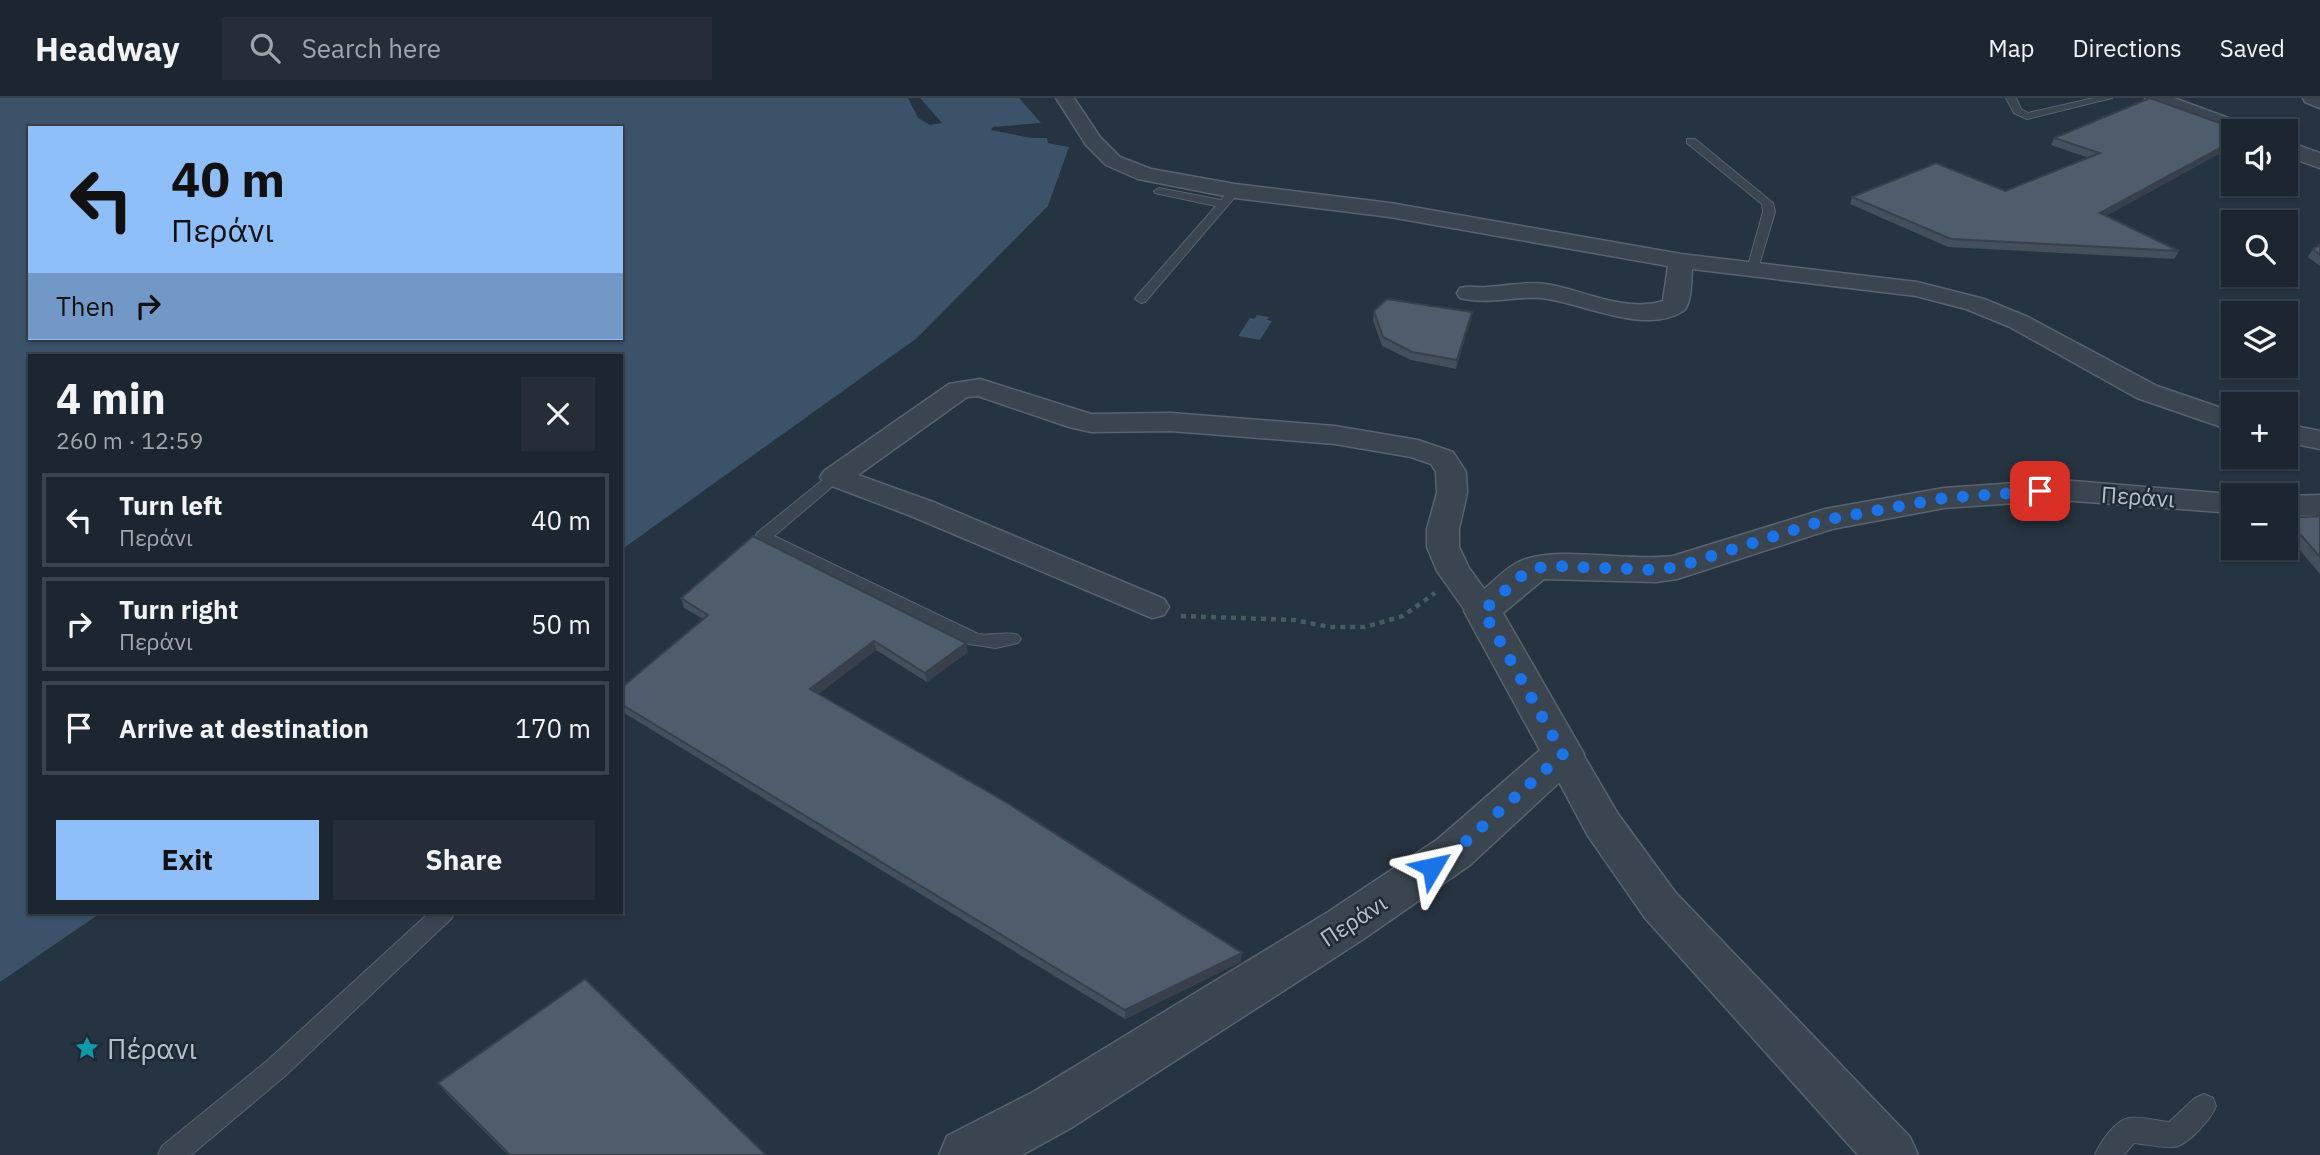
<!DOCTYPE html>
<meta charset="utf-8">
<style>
body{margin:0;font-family:"IBM Plex Sans",sans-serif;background:#252e38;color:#f1f3f6;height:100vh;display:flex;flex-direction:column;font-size:26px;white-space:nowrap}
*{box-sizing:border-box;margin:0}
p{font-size:23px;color:#a0a5ab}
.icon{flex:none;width:38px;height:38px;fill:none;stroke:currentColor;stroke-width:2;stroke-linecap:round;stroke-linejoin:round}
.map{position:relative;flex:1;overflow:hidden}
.panel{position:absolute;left:28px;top:256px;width:595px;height:560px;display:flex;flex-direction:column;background:#1c2630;border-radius:0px;box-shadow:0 2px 5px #0004,0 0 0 2px #3a434c}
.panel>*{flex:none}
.top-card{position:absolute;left:28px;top:28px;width:595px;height:214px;border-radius:0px;box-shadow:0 2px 5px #0004,0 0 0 2px #3a434c;background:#8ebff8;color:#111;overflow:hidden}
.fabs{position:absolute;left:2221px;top:21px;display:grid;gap:14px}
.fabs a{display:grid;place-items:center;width:77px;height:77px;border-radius:0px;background:#1c2630;box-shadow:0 2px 5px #0004,0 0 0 2px #3a434c;font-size:35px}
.pin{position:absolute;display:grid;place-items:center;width:60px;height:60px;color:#fff;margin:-30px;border-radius:14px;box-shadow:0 4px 10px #0006}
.me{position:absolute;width:77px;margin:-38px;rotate:54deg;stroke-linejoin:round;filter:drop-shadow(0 0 5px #0008)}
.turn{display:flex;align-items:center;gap:24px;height:147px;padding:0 28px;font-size:32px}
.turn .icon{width:91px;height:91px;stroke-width:2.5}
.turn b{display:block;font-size:49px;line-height:60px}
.then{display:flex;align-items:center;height:66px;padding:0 28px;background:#0003;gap:14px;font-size:26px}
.round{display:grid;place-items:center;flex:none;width:74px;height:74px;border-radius:0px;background:#252e38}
.head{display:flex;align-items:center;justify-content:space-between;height:119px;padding:0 28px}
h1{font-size:42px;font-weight:700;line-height:52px}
.primary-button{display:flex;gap:14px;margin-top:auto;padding:14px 28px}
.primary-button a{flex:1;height:80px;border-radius:0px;background:#8ebff8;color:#111;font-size:28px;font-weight:700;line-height:80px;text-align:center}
.primary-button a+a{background:#252e38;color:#f1f3f6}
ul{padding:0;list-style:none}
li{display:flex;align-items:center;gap:21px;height:94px;margin:0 14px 10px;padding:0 14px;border:4px solid #3a434c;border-radius:0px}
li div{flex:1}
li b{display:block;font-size:26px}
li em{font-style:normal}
header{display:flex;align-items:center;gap:42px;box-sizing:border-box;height:98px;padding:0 35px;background:#1c2630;border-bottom:2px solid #3a434c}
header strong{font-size:33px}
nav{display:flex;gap:38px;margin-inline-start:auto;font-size:24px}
.search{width:490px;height:63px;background:#252e38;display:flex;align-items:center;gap:18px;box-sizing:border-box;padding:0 24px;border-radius:0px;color:#a0a5ab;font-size:26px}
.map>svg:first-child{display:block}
.water{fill:#3b5269;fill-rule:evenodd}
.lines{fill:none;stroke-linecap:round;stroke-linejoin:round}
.service-casing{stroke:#58636e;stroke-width:2}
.minor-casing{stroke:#58636e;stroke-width:3}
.tertiary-casing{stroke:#58636e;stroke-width:3}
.path{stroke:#465d5e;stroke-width:4.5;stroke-dasharray:5 5;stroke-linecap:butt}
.service{fill:#3a4550;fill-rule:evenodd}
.minor{fill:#3a4550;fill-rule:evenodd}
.tertiary{fill:#3a4550;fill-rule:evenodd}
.wall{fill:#444f5c}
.shaded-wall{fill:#37404b}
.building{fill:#4f5c6b;stroke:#37404b;stroke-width:2}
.route{stroke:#1a73e8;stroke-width:12;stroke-dasharray:0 21.6}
.labels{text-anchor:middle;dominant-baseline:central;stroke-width:5;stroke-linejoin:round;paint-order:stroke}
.street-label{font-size:23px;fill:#b6c0cb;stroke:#1f2a35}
.near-poi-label{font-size:28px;fill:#b6c0cb;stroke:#1f2a35;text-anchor:start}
</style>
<header>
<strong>Headway</strong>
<div class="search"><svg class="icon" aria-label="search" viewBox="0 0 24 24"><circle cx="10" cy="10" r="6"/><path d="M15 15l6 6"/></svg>Search here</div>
<nav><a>Map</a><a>Directions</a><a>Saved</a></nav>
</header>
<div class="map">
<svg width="2320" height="1057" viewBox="0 0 2320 1057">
<rect width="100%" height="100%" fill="#263340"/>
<!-- water -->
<path class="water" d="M 0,0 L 908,0 L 918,20 L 930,27 L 942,25 L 920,0 L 1019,0 L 1041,25 L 993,29 L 991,32 L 1032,40 L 1047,40 L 1048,45 L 1069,49 L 1048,108 L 917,240 L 621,452 L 621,257 L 30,257 L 30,814 L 102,814 L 0,884 ZM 30,30 L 621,30 L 621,240 L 30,240 Z
M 1257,217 L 1269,219 L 1267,222 L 1272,223 L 1260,242 L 1238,238 L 1250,220 L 1254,221 Z"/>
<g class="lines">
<!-- service casing -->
<g class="service-casing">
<path id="service" d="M 2006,0 L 2016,0 L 2021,11 L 2028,15 L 2094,0 L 2112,0 L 2027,21 L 2014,15 Z
M 1687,41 L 1695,41 L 1773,105 L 1775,114 L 1757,174 L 1747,171 L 1763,114 L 1762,106 L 1687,45 Z
M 1159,90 L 1221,102 L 1231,91 L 1240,93 L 1145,204 L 1141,205 L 1135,201 L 1137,198 L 1216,108 L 1155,95 L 1154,93 Z
M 835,374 L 840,376 L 843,379 L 840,382 L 774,438 L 978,536 C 991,538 1006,533 1018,537 L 1021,541 L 1018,545 L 996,550 L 969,546 L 757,443 L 755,439 L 757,435 L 830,376 Z
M 430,814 L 455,814 L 452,820 L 285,978 L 191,1057 L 158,1057 L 162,1048 L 268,962 Z
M 2204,996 L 2213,1000 L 2216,1008 C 2211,1021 2188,1048 2173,1049 C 2161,1050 2146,1046 2134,1045 L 2124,1057 L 2095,1057 C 2100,1045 2115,1022 2129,1020 C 2141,1018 2157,1023 2169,1024 L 2195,1000 Z"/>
</g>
<!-- minor casing -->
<g class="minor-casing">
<path id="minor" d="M 1056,0 L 1074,0 L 1100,39 L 1120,59 L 1151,71 L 1235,86 L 1390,105 L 1681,156 L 1917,184 L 1984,201 L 2028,219 L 2157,288 L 2233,314 L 2233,333 L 2137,300 L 2010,229 L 1966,211 L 1916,198 L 1692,171 C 1691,182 1692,207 1683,213 C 1645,238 1581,204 1541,200 C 1513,198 1488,207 1460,200 L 1457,195 L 1460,190 C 1470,187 1477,190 1487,189 C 1507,188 1526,183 1546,186 C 1583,192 1626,215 1663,203 L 1668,168 L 1390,119 L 1235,100 L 1138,81 L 1106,67 L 1086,47 Z
M 2303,0 L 2320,0 L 2320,10 L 2305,4 Z
M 980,281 L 1091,316 L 1171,315 L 1335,328 L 1418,342 L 1453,354 L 1466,374 L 1467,395 L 1459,431 L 1459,449 L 1469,470 L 1500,513 L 1495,521 L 1483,524 L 1471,521 L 1437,473 L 1427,449 L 1427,431 L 1437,395 L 1436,374 L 1431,366 L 1411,359 L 1335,346 L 1171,333 L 1091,334 L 1069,329 L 978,298 L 967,299 L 858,377 L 933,404 L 1164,501 L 1169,509 L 1164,517 L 1152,520 L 911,418 L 824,385 L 820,379 L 824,373 L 949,286 Z
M 2286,326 L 2320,333 L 2320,351 L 2286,344 Z
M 1563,642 L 1577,646 L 1618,716 L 1675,794 L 1910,1039 L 1918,1057 L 1858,1057 L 1645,820 L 1588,738 L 1544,656 L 1549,646 Z"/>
</g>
<!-- tertiary casing -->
<g class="tertiary-casing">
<path id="tertiary" d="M 2145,0 L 2174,0 L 2250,28 L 2253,33 L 2233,33 L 2233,37 L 2148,4 Z
M 2286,43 L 2320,55 L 2320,70 L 2286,58 Z
M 2061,382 L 2243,397 L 2233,397 L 2233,415 L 2061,402 L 1944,410 L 1832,431 L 1677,481 L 1656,484 L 1544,481 L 1503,515 L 1584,656 L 1578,667 L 1470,767 L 1362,842 L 1071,1030 L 1022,1057 L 939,1057 L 947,1038 L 1033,994 L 1328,814 L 1438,741 L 1540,652 L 1464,513 C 1471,502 1481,494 1490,486 C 1500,477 1509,468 1521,463 C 1555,447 1631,464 1673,458 L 1825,411 L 1944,390 Z
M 2320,397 L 2320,417 L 2286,418 L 2286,398 Z"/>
</g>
<!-- path -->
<path class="path" d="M 1181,518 L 1294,522 L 1330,529 L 1365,529 L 1403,518 L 1435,495"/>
<!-- service -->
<use href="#service" class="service"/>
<!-- minor -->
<use href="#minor" class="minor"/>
<!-- tertiary -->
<use href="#tertiary" class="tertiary"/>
</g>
<!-- wall -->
<path class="wall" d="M 2233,33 L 2233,48 L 2106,118 L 2179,153 L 2174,161 L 1948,149 L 1850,106 L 1852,99 L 2005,93 L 2089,60 L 2051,47 L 2054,40 Z
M 2320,147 L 2320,168 L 2308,159 L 2313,151 Z
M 1374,213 L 1472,214 L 1456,271 L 1411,262 L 1382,248 L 1373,222 Z
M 2320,418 L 2320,476 L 2286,436 L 2286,419 Z
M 681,500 L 968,554 L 927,584 L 876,552 L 818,596 L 1241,864 L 1125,921 L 621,613 L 621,590 L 703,521 L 684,510 Z
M 438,985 L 766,1057 L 508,1057 L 445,994 Z"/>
<!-- shaded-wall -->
<path class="shaded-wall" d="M 2233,43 L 2233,48 L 2097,123 L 2100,115 Z
M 1472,214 L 1471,222 L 1456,271 L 1457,262 Z
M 874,543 L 876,552 L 812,600 L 810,591 Z
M 966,545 L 968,554 L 927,584 L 925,575 Z
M 1242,855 L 1241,864 L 1125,921 L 1125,912 Z"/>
<!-- building -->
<path class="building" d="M 2150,0 L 2242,33 L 2233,33 L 2233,43 L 2100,115 L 2179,153 L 1951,141 L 1852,99 L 1936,65 L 2005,93 L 2100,55 L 2054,40 Z
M 2320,147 L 2320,157 L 2313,151 Z
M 1387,201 L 1472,214 L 1457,262 L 1412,254 L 1383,239 L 1374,213 Z
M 2320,418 L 2320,459 L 2286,420 Z
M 753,438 L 966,545 L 925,575 L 874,543 L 810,591 L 1009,706 L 1242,855 L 1125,912 L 621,606 L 621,590 L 708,517 L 681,500 Z
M 585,881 L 766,1057 L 510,1057 L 438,985 Z"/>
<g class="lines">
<!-- route -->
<path class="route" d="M 1432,769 L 1454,754 L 1563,656 L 1483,513 L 1520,479 L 1535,470 L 1553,468 L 1656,472 L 1677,469 L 1825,422 L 1944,400 L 2040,393"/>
</g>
<!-- icons -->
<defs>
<g id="sight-bare" transform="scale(1.89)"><path d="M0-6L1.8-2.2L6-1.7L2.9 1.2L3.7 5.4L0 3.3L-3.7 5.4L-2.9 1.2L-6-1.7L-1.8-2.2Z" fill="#0f9aa8" stroke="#1f2a35" stroke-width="2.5" paint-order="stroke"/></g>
</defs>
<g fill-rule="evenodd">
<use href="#sight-bare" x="87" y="950"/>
</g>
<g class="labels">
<!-- street labels -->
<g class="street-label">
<text transform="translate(2138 398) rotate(4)">Περάνι</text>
<text transform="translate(1353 822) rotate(-33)">Περάνι</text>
</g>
<!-- near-poi labels -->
<g class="near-poi-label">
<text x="107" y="950">Πέρανι</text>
</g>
</g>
</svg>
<div class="fabs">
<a><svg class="icon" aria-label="sound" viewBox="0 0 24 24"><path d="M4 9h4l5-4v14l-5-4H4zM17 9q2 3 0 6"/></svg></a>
<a><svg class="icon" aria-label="search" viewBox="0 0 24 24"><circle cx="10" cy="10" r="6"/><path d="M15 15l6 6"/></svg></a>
<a><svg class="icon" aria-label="layers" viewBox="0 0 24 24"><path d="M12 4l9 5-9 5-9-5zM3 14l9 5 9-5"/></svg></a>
<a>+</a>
<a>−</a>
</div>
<div class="pin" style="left:2040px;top:393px;background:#d93025"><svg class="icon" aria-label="arrive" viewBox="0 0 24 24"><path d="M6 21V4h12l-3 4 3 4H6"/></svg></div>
<svg class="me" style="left:1432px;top:769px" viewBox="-20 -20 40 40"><path d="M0-17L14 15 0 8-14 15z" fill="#1a73e8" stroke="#fff" stroke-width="4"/></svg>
<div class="top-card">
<div class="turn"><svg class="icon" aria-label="left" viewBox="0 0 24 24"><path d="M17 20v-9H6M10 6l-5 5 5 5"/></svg><div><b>40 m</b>Περάνι</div></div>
<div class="then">Then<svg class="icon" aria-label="right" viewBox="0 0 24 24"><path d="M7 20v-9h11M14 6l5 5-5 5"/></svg></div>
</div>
<section class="panel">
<div class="head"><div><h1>4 min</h1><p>260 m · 12:59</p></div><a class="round"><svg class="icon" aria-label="close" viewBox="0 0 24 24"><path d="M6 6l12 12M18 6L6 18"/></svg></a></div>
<ul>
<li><svg class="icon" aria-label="left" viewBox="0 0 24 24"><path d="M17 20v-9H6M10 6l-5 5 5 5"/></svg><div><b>Turn left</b><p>Περάνι</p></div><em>40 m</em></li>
<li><svg class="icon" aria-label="right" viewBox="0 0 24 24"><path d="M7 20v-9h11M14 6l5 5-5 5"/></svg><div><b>Turn right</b><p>Περάνι</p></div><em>50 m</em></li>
<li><svg class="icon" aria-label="arrive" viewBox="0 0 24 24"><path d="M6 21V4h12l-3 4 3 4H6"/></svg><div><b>Arrive at destination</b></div><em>170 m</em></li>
</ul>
<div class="primary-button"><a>Exit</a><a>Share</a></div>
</section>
</div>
